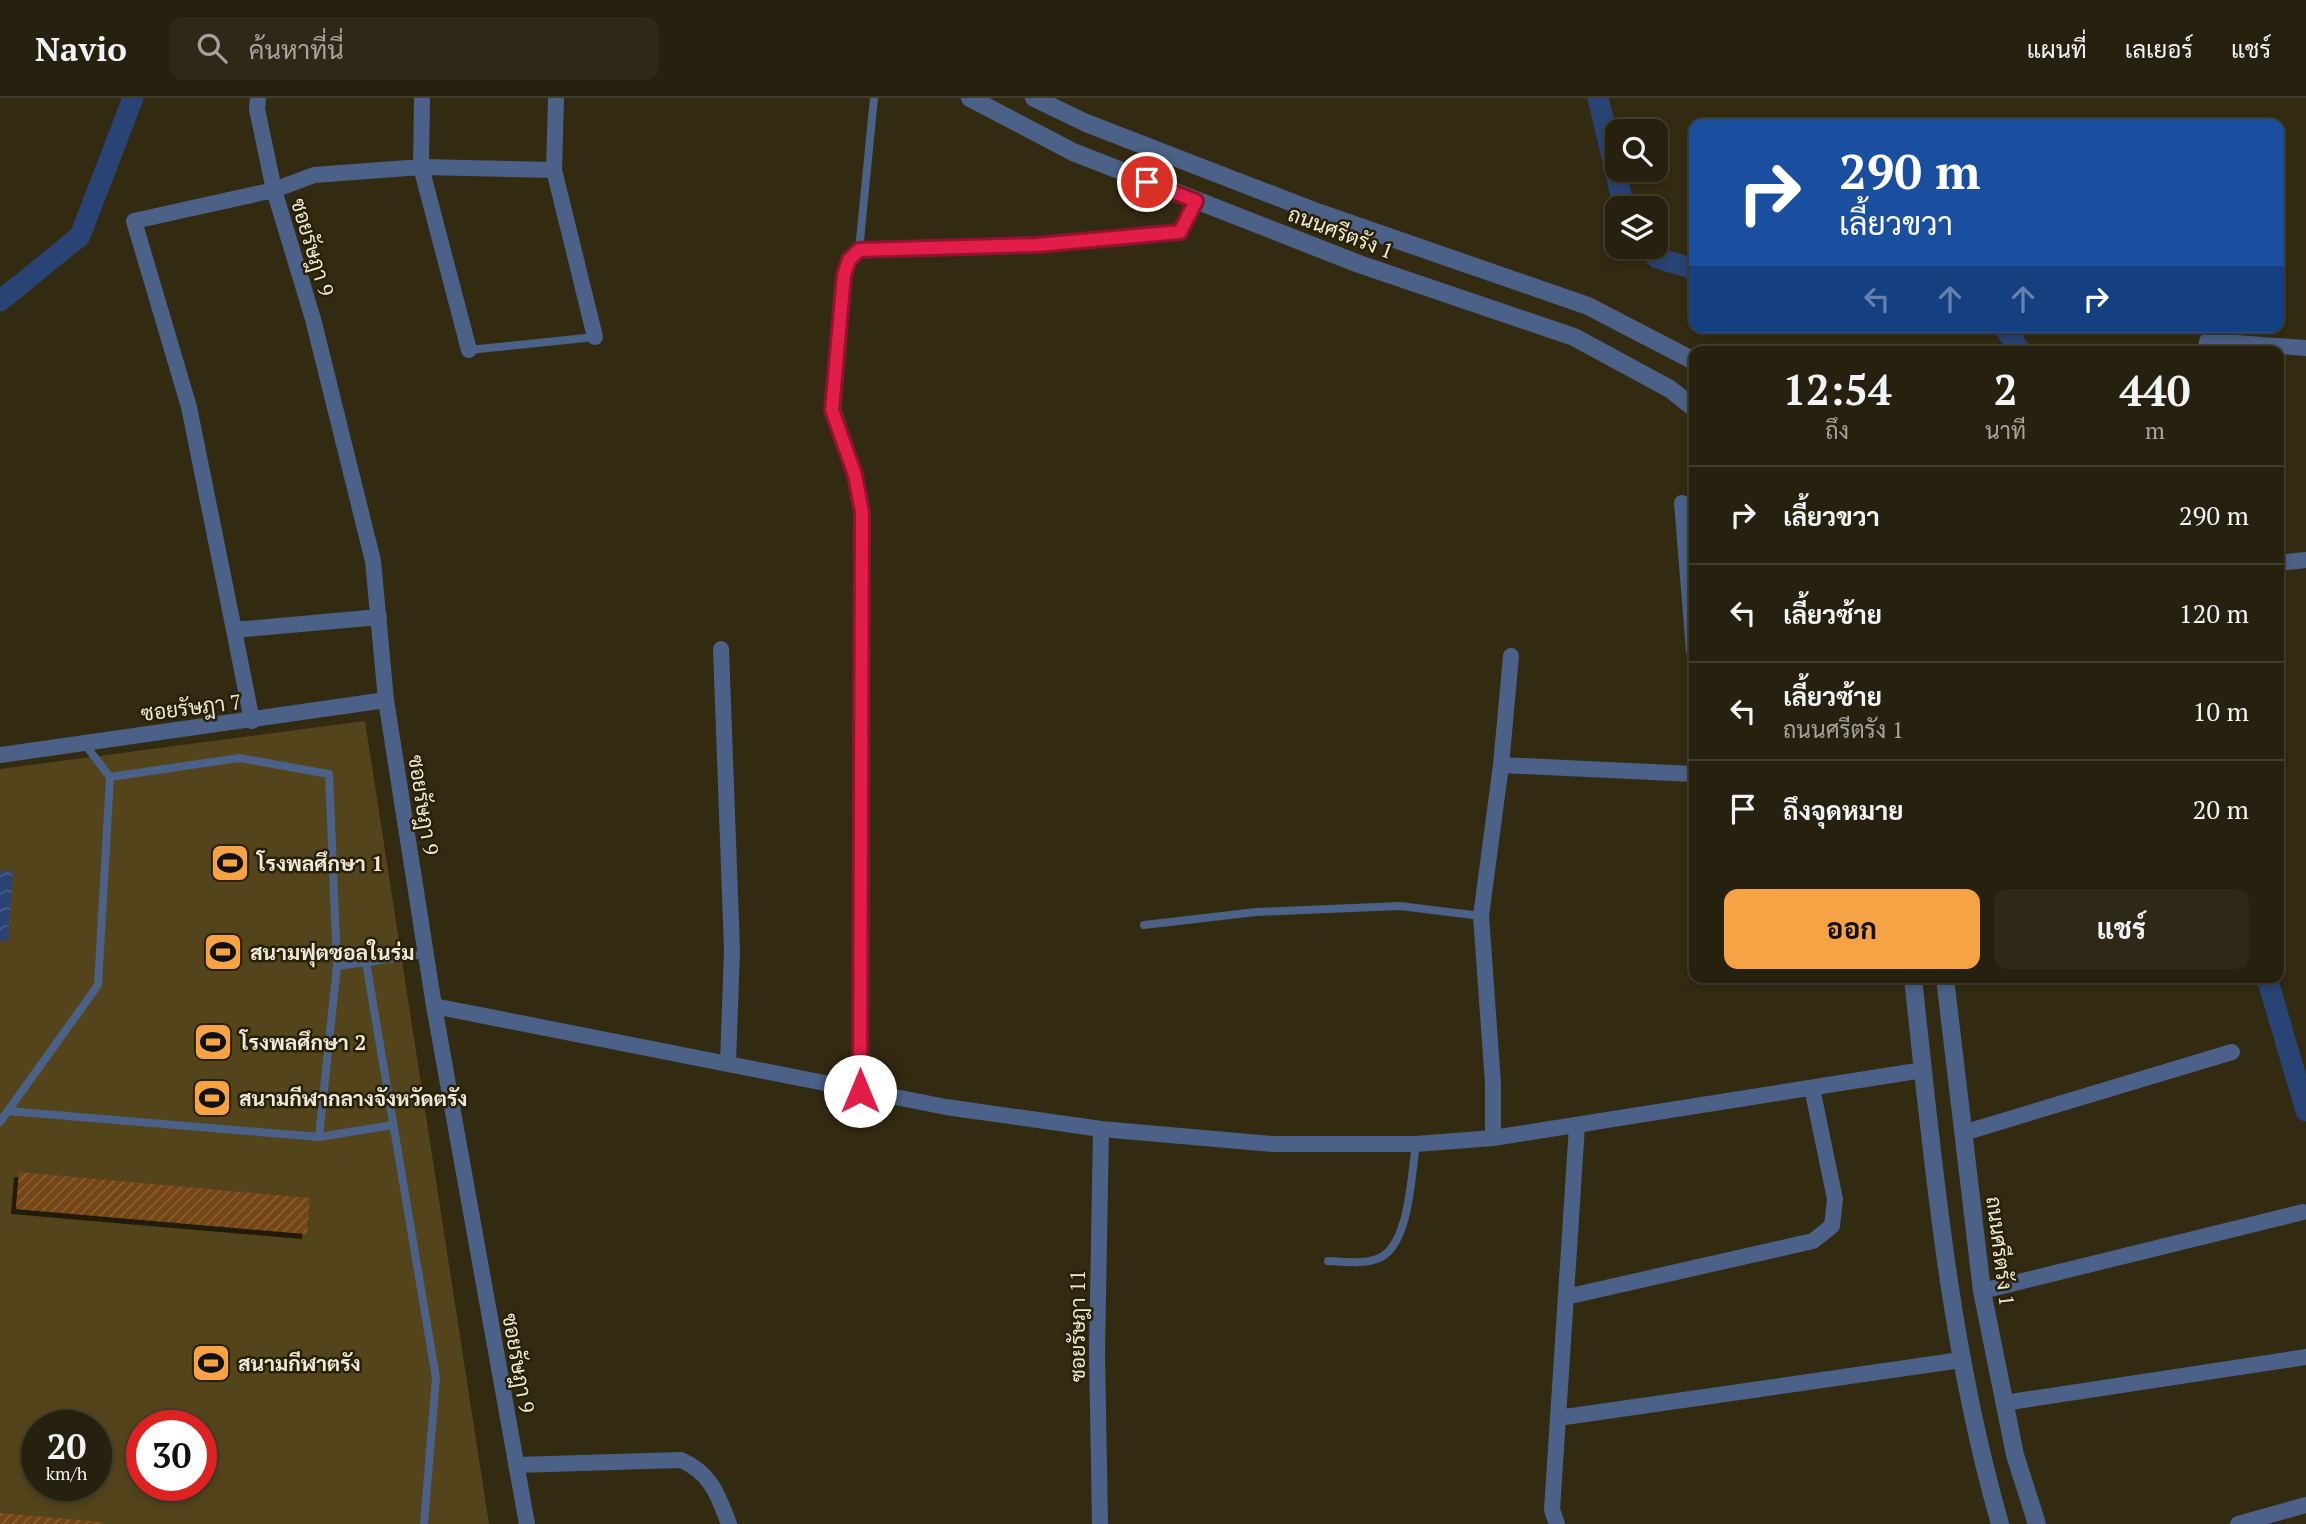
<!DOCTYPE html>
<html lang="th">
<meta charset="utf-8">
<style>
body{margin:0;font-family:"PT Serif",Sarabun,serif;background:#2e2817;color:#f1f3f6;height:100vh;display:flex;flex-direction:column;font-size:26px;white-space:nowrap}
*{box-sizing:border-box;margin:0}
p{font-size:23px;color:#a4a39e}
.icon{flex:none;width:38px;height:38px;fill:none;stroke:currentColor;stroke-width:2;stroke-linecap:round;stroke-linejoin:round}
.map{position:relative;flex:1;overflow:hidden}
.details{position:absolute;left:1689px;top:248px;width:595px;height:637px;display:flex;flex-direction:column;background:#26200e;border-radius:14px;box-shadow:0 4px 10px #0003,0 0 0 2px #423e2e}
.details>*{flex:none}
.banner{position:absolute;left:1689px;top:21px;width:595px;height:214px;border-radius:14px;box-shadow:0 4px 10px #0003,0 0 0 2px #423e2e;background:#1a4fa0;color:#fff;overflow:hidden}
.controls{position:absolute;left:1605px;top:21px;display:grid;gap:14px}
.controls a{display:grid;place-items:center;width:63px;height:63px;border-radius:14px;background:#26200e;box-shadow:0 4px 10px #0003,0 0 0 2px #423e2e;font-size:35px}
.speed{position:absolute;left:21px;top:1312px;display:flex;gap:14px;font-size:35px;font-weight:700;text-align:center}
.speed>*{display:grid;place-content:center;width:91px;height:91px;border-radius:50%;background:#26200e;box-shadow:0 4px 10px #0003,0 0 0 2px #423e2e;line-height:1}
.speed small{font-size:18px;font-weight:400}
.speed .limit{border:10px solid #d22;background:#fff;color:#111}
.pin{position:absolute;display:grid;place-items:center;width:60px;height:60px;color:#fff;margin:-30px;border:4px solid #fff;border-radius:50%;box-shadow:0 2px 7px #0007}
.me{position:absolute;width:77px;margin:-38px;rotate:0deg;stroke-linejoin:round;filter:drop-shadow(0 0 5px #0008)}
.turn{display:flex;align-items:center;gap:24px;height:147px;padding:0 35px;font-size:32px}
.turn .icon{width:91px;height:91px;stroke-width:2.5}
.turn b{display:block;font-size:49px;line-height:60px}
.lanes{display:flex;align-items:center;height:66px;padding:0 35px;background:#0003;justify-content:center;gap:35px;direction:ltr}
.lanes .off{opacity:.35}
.eta{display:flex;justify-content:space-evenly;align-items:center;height:119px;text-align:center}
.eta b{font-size:42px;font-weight:700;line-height:49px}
.primary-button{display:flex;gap:14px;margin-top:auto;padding:14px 35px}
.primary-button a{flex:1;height:80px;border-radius:14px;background:#f5a345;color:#111;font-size:28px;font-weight:700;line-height:80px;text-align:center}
.primary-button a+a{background:#2e2817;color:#f1f3f6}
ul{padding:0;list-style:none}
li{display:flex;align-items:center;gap:21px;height:98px;padding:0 35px;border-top:2px solid #423e2e}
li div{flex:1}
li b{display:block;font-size:26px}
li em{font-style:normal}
header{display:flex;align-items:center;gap:42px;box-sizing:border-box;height:98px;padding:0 35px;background:#26200e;border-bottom:2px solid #423e2e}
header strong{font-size:33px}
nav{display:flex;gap:38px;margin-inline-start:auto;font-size:24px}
.search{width:490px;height:63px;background:#2e2817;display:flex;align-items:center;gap:18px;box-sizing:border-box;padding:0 24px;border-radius:14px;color:#a4a39e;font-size:26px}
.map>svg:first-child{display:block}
.pitch{fill:#53441b;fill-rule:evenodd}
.water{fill:url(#water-waves)}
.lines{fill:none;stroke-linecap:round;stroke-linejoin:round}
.canal{stroke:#294375;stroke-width:21}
.building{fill:url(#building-hatch);filter:url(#shadow)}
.service{stroke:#4b6187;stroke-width:8}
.minor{stroke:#4b6187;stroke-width:16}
.tertiary{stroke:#4b6187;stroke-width:18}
.route-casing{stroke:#92132f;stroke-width:18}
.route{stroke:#e11d48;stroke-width:12}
.labels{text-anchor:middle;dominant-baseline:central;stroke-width:5;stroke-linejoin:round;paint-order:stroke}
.street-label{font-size:21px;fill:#eee9da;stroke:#292008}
.poi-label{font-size:21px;font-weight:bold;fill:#eee9da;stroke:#292008;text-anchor:start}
</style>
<header>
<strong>Navio</strong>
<div class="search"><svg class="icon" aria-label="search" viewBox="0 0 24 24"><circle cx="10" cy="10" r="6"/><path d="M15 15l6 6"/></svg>ค้นหาที่นี่</div>
<nav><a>แผนที่</a><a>เลเยอร์</a><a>แชร์</a></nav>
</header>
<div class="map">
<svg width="2306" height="1426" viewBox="0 0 2306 1426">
<defs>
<pattern id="water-waves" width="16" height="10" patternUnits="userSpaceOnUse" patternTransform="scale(1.75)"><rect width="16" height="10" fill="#294375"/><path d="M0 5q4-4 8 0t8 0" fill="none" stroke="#485e88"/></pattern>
<pattern id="building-hatch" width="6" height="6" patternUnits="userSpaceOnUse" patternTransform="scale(1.75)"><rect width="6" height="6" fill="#754413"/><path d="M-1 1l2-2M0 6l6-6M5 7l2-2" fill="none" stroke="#895f35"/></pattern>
<filter id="shadow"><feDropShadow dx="-5" dy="5" stdDeviation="0" flood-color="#0009"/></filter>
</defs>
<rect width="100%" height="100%" fill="#332a12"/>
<!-- pitch -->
<path class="pitch" d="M 365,623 L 489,1426 L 0,1426 L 0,671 ZM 37,1328 L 96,1328 L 96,1388 L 37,1388 ZM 142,1328 L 201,1328 L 201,1388 L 142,1388 Z"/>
<!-- water -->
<path class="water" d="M 0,773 L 13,773 L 8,843 L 0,843 Z"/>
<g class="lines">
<!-- canal -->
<path class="canal" d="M 1598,0 L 1624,110
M 1648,149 L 1657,160 L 1694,171
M 0,203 L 80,138 L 133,0
M 2004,229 L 2021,254
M 2267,880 L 2306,1013"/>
</g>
<!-- building -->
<path class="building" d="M 19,1074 L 310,1100 L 307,1136 L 16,1111 Z
M 0,1415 L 103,1424 L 102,1426 L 0,1426 Z"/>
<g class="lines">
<!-- service -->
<path class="service" d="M 859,152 L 874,0
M 469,252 L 595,239
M 110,679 L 239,660 L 329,676 L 337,868 L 319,1039
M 1144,827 L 1256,814 L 1400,808 L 1481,818
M 366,864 L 436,1280 L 424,1426
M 337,868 L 426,856
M 8,1013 L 319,1039 L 393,1027
M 0,1024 L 98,887 L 110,679 L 83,644
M 1328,1163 C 1344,1164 1362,1166 1377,1161 C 1410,1150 1411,1076 1416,1046"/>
<!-- minor -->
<path class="minor" d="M 258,0 L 257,11 L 274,92 L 313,221 L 373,463 L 386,602 L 434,908 L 527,1426
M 422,0 L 421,69 L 469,252
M 556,0 L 554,72 L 595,239
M 2206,254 L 2207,243 L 2306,250
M 1682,405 L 1694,553
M 2278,465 L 2306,462
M 379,519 L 234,532 L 189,309 L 134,123 L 274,92 L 314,77 L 421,69 L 554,72
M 234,532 L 252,623
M 721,551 L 732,852 L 728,965
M 0,657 L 386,602
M 1501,667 L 1694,676
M 434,908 L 946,1009 L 1101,1031 L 1273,1046 L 1416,1046 L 1493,1040 L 1923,972
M 861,993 L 862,414 L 855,377 L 833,311 L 844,177 L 849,162 L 859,152 L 1037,147 L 1179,134 L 1196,103
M 1963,1035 L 2232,954
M 1493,1040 L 1493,986 L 1481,818 L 1501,667 L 1511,558
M 1982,1193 L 2303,1114
M 1566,1199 L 1813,1143 L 1832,1128 L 1835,1101 L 1812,990
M 2004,1305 L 2306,1259
M 1558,1320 L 1961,1262
M 516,1367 L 681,1362 C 711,1375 718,1397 729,1426
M 1100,1426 L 1097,1255 L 1101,1031
M 1557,1426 L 1552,1412 L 1577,1028
M 2238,1426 L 2306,1407"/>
<!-- tertiary -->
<path class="tertiary" d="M 970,0 L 1073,54 L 1359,166 L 1574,239 L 1670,291 L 1694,310
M 1034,0 L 1086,25 L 1314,113 L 1588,208 L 1694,263
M 1913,880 C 1933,1064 1949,1248 2000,1426
M 1945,880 L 1982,1193 L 2015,1357 L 2037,1426"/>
</g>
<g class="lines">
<!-- route casing -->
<g class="route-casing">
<path id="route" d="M 860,993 L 862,414 L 855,377 L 832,312 L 844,177 L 849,162 L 859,152 L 1037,147 L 1180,134 L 1196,103 L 1147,84"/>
</g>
<!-- route -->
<use href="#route" class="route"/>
</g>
<!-- icons -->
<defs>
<g id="stadium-square" transform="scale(2.0125)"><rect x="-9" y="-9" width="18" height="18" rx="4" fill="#f5a345" stroke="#292008"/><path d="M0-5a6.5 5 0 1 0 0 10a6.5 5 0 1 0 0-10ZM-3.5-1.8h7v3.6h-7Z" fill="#111"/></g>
</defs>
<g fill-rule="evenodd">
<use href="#stadium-square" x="230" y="765"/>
<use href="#stadium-square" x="223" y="854"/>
<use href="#stadium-square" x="213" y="944"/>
<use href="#stadium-square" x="212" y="1000"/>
<use href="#stadium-square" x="211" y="1265"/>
</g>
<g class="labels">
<!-- street labels -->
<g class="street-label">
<text transform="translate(1341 134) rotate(21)">ถนนศรีตรัง 1</text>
<text transform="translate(313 149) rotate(73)">ซอยรัษฎา 9</text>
<text transform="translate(191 609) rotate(-7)">ซอยรัษฎา 7</text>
<text transform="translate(424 707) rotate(81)">ซอยรัษฎา 9</text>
<text transform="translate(2001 1153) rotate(83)">ถนนศรีตรัง 1</text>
<text transform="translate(1077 1228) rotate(-90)">ซอยรัษฎา 11</text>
<text transform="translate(519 1265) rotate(80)">ซอยรัษฎา 9</text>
</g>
<!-- poi labels -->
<g class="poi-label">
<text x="257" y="765">โรงพลศึกษา 1</text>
<text x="250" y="854">สนามฟุตซอลในร่ม</text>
<text x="240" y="944">โรงพลศึกษา 2</text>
<text x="239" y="1000">สนามกีฬากลางจังหวัดตรัง</text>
<text x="238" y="1265">สนามกีฬาตรัง</text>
</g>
</g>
</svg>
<div class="controls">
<a><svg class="icon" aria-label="search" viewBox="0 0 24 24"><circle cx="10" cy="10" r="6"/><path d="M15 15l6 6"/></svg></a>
<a><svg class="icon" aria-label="layers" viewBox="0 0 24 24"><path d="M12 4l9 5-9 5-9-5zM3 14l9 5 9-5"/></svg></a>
</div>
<div class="speed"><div>20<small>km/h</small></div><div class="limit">30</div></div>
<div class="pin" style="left:1147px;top:84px;background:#d93025"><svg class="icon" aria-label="arrive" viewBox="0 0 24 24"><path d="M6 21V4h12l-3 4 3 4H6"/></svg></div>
<svg class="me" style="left:860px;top:993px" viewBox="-20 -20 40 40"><circle r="19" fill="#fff"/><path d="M0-13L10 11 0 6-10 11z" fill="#e11d48"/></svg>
<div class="banner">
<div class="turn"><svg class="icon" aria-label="right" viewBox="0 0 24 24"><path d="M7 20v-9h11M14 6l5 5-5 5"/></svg><div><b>290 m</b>เลี้ยวขวา</div></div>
<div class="lanes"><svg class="icon off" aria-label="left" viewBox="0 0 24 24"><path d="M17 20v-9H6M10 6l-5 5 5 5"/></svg><svg class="icon off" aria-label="ahead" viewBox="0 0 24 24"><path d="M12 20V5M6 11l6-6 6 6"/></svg><svg class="icon off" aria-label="ahead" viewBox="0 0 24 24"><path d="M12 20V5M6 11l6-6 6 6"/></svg><svg class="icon" aria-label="right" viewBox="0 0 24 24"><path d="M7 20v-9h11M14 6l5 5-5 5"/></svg></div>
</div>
<section class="details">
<div class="eta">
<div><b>12:54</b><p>ถึง</p></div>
<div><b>2</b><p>นาที</p></div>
<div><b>440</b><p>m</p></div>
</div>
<ul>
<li><svg class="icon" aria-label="right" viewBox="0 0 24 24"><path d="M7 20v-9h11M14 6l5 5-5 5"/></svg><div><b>เลี้ยวขวา</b></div><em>290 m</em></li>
<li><svg class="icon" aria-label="left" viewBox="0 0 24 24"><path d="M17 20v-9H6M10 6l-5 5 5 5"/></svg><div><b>เลี้ยวซ้าย</b></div><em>120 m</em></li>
<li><svg class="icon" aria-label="left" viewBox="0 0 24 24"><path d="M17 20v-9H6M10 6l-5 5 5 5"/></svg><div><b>เลี้ยวซ้าย</b><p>ถนนศรีตรัง 1</p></div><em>10 m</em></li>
<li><svg class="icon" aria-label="arrive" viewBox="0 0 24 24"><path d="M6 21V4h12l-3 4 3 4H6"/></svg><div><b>ถึงจุดหมาย</b></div><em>20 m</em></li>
</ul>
<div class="primary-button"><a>ออก</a><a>แชร์</a></div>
</section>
</div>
